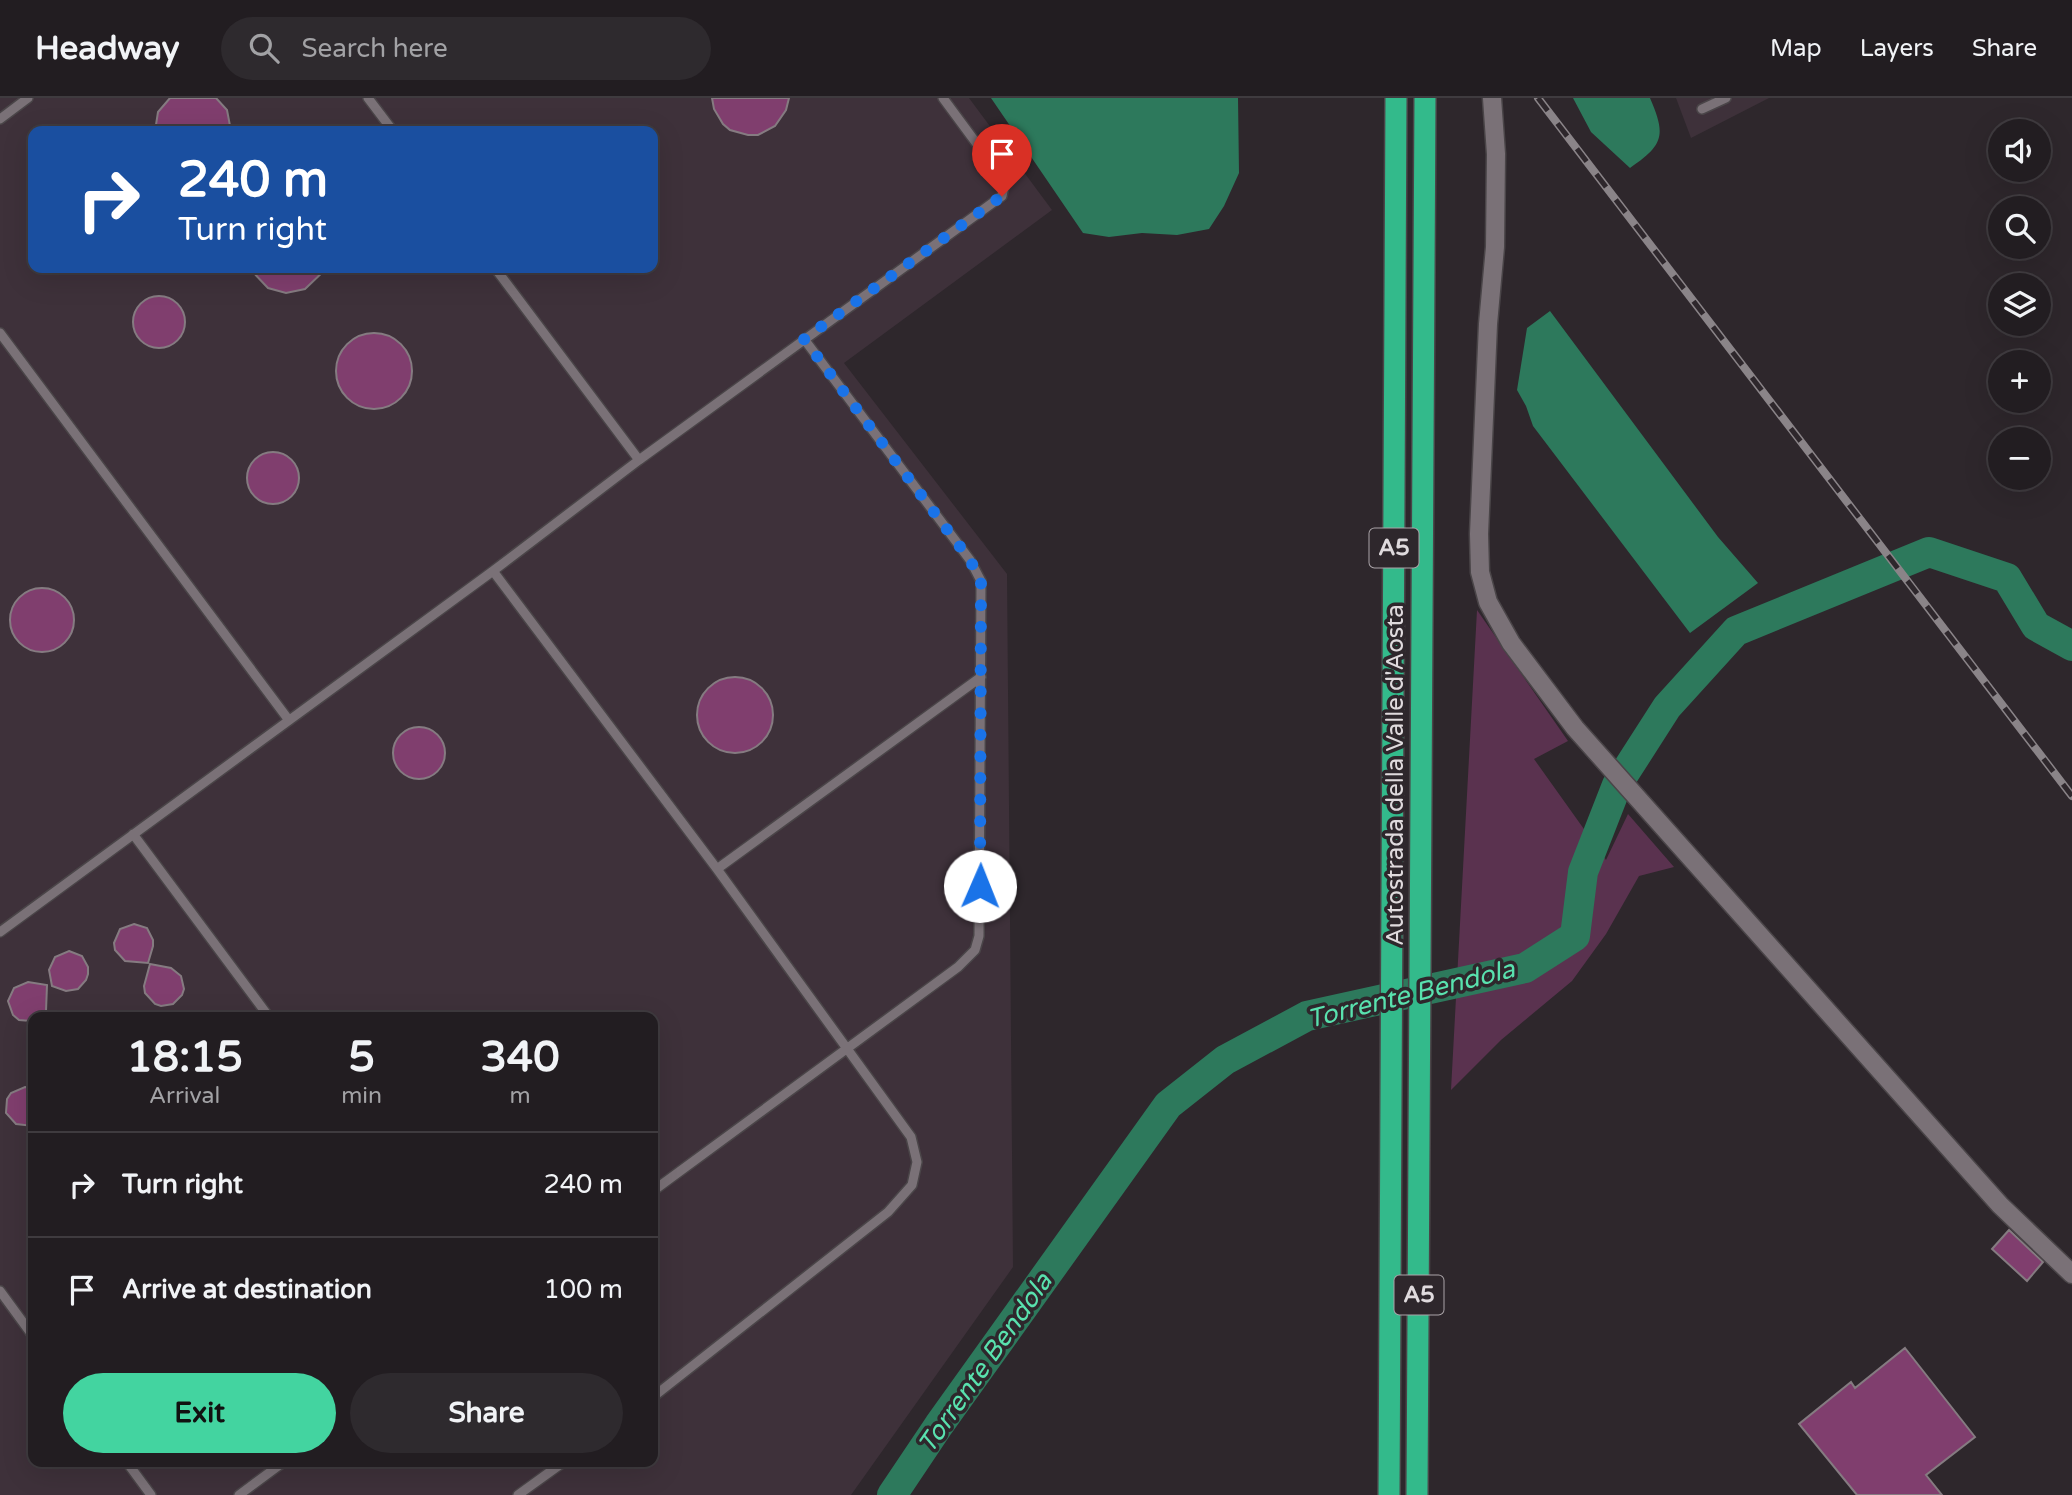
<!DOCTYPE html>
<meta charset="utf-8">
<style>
body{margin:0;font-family:"Varela Round",sans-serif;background:#2e2a2e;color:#f1f3f6;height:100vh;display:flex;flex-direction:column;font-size:26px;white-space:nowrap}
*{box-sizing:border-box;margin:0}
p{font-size:23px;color:#a2a2a5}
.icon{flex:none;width:38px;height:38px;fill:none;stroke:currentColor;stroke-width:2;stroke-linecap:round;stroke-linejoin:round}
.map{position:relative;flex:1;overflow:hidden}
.drawer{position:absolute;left:28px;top:914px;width:630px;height:455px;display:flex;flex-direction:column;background:#221d21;border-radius:14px;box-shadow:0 7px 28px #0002,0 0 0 2px #3f3b3f}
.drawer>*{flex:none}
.banner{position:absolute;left:28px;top:28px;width:630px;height:147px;border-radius:14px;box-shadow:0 7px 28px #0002,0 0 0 2px #3f3b3f;background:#1a4fa0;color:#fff;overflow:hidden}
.controls{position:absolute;left:1988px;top:21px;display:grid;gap:14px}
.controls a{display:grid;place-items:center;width:63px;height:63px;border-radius:50%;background:#221d21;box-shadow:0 7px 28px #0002,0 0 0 2px #3f3b3f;font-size:35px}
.pin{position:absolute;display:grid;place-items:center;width:60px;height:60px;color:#fff;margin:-72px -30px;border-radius:50% 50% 50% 0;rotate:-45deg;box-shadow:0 0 7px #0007}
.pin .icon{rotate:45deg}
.me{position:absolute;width:77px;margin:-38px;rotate:1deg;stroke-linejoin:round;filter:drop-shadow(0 0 5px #0008)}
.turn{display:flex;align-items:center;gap:24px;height:147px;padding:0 35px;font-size:32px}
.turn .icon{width:91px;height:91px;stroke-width:2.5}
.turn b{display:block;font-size:49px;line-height:60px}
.eta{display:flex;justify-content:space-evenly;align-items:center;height:119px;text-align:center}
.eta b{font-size:42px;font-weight:700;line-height:49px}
.button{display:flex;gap:14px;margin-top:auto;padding:14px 35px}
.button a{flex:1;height:80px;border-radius:42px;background:#43d4a0;color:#111;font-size:28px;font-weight:700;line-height:80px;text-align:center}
.button a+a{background:#2e2a2e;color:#f1f3f6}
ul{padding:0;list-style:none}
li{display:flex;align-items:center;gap:21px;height:105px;padding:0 35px;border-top:2px solid #3f3b3f}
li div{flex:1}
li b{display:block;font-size:26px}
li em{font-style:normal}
header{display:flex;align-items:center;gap:42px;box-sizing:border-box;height:98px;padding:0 35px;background:#221d21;border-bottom:2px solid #3f3b3f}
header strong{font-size:33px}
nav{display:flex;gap:38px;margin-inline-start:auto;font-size:24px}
.search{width:490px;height:63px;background:#2e2a2e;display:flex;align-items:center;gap:18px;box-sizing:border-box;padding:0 24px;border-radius:38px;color:#a2a2a5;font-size:26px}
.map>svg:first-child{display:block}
.built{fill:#3e313a;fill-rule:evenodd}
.green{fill:#5a324f}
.water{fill:#2d795c}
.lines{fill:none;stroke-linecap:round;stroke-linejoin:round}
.river{stroke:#2d795c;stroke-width:30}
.building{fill:#803e6e;stroke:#857b81;stroke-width:2}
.service-casing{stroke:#4a4548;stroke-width:12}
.minor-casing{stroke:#4a4548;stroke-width:21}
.motorway-casing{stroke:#4a4548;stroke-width:24}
.service{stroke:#7a7177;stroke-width:9}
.minor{stroke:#7a7177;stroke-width:18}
.motorway{stroke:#33ba8b;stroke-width:21}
.rail-casing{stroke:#8a8488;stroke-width:8}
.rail{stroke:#2e272c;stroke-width:5;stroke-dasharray:16;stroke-linecap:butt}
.route{stroke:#1a73e8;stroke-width:12;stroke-dasharray:0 21.6}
.labels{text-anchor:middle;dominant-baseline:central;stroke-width:7;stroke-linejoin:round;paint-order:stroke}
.shield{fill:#2e272c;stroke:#aaa4a8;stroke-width:2}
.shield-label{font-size:23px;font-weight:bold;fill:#dfdadd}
.street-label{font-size:24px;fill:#dfdadd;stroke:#2e272c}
.water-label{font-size:26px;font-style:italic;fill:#59e1ae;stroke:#2e272c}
</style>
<header>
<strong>Headway</strong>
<div class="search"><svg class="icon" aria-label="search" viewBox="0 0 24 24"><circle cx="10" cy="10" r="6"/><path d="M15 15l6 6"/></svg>Search here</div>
<nav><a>Map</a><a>Layers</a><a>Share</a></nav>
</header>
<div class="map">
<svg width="2072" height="1397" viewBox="0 0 2072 1397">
<rect width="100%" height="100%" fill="#2e272c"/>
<!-- built -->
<path class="built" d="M 0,0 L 969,0 L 1052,112 L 844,265 L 1007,476 L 1013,1169 L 851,1397 L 0,1397 ZM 33,33 L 653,33 L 653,170 L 33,170 ZM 33,919 L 653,919 L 653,1363 L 33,1363 Z
M 1676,0 L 1769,0 L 1691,40 Z"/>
<!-- green -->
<path class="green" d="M 1477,512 L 1568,643 L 1534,661 L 1606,762 L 1628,716 L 1674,769 L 1639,778 L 1606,836 L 1572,883 L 1501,942 L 1451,992 Z"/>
<!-- water -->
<path class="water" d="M 991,0 L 1238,0 L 1239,75 L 1224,108 L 1209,131 L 1177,137 L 1142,135 L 1109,139 L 1083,135 Z
M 1573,0 L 1650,0 C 1666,37 1664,47 1630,70 L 1591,34 Z
M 1550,213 L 1718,439 L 1758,485 L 1690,535 L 1533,328 L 1526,308 L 1517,292 L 1527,230 Z"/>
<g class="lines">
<!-- river -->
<path class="river" d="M 892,1397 L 939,1327 L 1168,1007 L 1225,962 L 1307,918 L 1525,870 L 1575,838 L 1583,774 L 1617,687 L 1667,609 L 1736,533 L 1929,454 L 2007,480 L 2036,528 L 2072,548"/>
</g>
<!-- building -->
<path class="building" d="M 170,0 L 216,0 L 227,12 L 231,33 L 155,33 L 158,14 Z
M 712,0 L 789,0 L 786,12 L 775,28 L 758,37 L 748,37 L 730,32 L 723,26 L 714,11 Z
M 249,170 L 327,170 L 305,191 L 286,195 L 268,190 Z
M133 224a26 26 0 1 1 52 0a26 26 0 1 1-52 0Z
M336 273a38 38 0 1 1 76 0a38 38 0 1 1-76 0Z
M247 380a26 26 0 1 1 52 0a26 26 0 1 1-52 0Z
M10 522a32 32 0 1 1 64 0a32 32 0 1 1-64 0Z
M697 617a38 38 0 1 1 76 0a38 38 0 1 1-76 0Z
M393 655a26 26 0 1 1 52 0a26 26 0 1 1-52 0Z
M 134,826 L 147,830 L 153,842 L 153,848 L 148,865 L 125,863 L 115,852 L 114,845 L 120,831 Z
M 69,853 L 82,858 L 88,869 L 88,876 L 86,882 L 78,891 L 66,893 L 52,888 L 49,872 L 55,859 Z
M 150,866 L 171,870 L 181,878 L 184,891 L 182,897 L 173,906 L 161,908 L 155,906 L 145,895 L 144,888 Z
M 28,884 L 47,887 L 46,913 L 41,919 L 33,919 L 31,923 L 19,922 L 13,917 L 8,903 L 14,890 Z
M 25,989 L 33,991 L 33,1028 L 16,1026 L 6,1015 L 7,1001 L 11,995 Z
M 2009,1132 L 2043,1164 L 2027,1183 L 1992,1151 Z
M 1905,1250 L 1975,1339 L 1926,1377 L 1942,1397 L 1857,1397 L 1799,1326 L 1851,1284 L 1855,1290 Z"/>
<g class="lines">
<!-- service casing -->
<g class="service-casing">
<path id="service" d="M 368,0 L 393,33
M 1702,11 L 1726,0
M 0,21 L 28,0
M 0,235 L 288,621
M 639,362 L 1002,98 L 1005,84 L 943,0
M 493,473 L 717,771 L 911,1039 L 917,1064 L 912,1087 L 888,1114 L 653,1299
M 133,736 L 269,919
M 717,771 L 981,579
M 0,834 L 493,473 L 639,362 L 495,170
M 653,1093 L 958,869 L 975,852 L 979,838 L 981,483 L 970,462 L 804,241
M 0,1193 L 33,1238
M 126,1363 L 151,1397
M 239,1397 L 285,1363
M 518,1397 L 565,1363"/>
</g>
<!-- minor casing -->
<g class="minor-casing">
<path id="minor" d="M 1492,0 L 1496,56 L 1495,149 L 1488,226 L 1479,436 L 1480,474 L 1488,504 L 1511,545 L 1575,630 L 2000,1107 L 2072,1176"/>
</g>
<!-- motorway casing -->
<g class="motorway-casing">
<path id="motorway" d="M 1389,1397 L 1396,0
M 1417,1397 L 1425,0"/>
</g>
<!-- service -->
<use href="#service" class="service"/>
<!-- minor -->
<use href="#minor" class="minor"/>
<!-- motorway -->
<use href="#motorway" class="motorway"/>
<!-- rail casing -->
<g class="rail-casing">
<path id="rail" d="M 1538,0 L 2072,698"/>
</g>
<!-- rail -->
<use href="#rail" class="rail"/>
</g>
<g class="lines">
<!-- route -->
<path class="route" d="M 980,788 L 981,483 L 970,462 L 804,241 L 1002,98"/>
</g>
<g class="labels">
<!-- shield labels -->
<g class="shield">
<rect x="1369.5" y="430.5" width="49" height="39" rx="5"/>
<rect x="1394.5" y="1177.5" width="49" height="39" rx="5"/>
</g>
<g class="shield-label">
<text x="1394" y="450">A5</text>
<text x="1419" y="1197">A5</text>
</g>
<!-- street labels -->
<g class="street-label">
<text transform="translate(1395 677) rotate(-90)">Autostrada della Valle d'Aosta</text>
</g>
<!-- water labels -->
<g class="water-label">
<text transform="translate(1411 896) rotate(-14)">Torrente Bendola</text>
<text transform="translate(985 1265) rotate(-55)">Torrente Bendola</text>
</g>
</g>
</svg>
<div class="controls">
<a><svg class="icon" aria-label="sound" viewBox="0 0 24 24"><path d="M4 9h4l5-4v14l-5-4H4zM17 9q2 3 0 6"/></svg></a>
<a><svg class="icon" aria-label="search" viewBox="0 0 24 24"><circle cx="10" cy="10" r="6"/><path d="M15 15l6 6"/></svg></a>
<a><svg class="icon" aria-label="layers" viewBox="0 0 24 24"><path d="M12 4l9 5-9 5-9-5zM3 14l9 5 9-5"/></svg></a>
<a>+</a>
<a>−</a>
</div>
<div class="pin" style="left:1002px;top:98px;background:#d93025"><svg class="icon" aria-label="arrive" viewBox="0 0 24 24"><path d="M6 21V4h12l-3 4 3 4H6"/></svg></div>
<svg class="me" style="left:980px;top:788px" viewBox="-20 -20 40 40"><circle r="19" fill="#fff"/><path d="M0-13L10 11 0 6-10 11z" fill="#1a73e8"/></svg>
<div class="banner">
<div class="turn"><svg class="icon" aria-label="right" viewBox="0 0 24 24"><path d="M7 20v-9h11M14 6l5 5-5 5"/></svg><div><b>240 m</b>Turn right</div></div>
</div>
<section class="drawer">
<div class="eta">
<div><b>18:15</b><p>Arrival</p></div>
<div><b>5</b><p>min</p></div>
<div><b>340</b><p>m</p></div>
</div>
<ul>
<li><svg class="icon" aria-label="right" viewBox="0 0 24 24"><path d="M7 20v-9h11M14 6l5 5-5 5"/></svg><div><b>Turn right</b></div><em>240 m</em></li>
<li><svg class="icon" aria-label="arrive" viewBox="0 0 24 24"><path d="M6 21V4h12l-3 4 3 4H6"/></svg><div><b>Arrive at destination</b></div><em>100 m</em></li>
</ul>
<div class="button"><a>Exit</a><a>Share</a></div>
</section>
</div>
